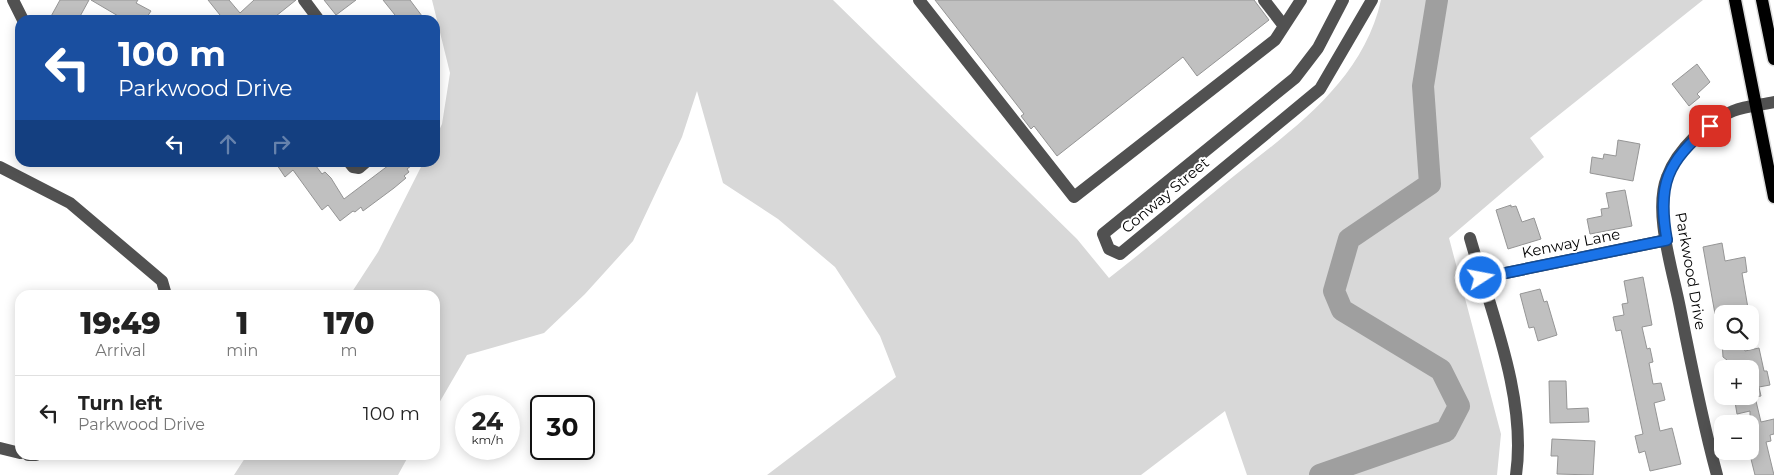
<!DOCTYPE html>
<meta charset="utf-8">
<style>
body{margin:0;font-family:Montserrat,sans-serif;background:#f6f6f6;color:#222;height:100vh;display:flex;flex-direction:column;font-size:19px;white-space:nowrap}
*{box-sizing:border-box;margin:0}
p{font-size:16px;color:#767676}
.icon{flex:none;width:28px;height:28px;fill:none;stroke:currentColor;stroke-width:2;stroke-linecap:round;stroke-linejoin:round}
.map{position:relative;flex:1;overflow:hidden}
.sheet{position:absolute;left:15px;top:290px;width:425px;height:170px;display:flex;flex-direction:column;background:#fff;border-radius:15px;box-shadow:0 2px 12px #0003}
.sheet>*{flex:none}
.hud{position:absolute;left:15px;top:15px;width:425px;height:152px;border-radius:15px;box-shadow:0 2px 12px #0003;background:#1a4fa0;color:#fff;overflow:hidden}
.fabs{position:absolute;left:1714px;top:305px;display:grid;gap:10px}
.fabs a{display:grid;place-items:center;width:45px;height:45px;border-radius:10px;background:#fff;box-shadow:0 2px 12px #0003;font-size:25px}
.speed{position:absolute;left:455px;top:395px;display:flex;gap:10px;font-size:25px;font-weight:700;text-align:center}
.speed>*{display:grid;place-content:center;width:65px;height:65px;border-radius:50%;background:#fff;box-shadow:0 2px 12px #0003;line-height:1}
.speed small{font-size:12px;font-weight:400}
.speed .limit{border:2px solid #111;border-radius:8px;background:#fff;color:#111}
.pin{position:absolute;display:grid;place-items:center;width:42px;height:42px;color:#fff;margin:-21px;border-radius:10px;box-shadow:0 2px 8px #0006}
.me{position:absolute;width:55px;margin:-28px;rotate:79deg;stroke-linejoin:round;filter:drop-shadow(0 0 4px #0008)}
.turn{display:flex;align-items:center;gap:18px;height:105px;padding:0 20px;font-size:22px}
.turn .icon{width:65px;height:65px;stroke-width:2.5}
.turn b{display:block;font-size:35px;line-height:42px}
.lanes{display:flex;align-items:center;height:48px;padding:0 20px;background:#0003;justify-content:center;gap:25px;direction:ltr}
.lanes .off{opacity:.35}
.eta{display:flex;justify-content:space-evenly;align-items:center;height:85px;text-align:center}
.eta b{font-size:30px;font-weight:800;line-height:35px}
ul{padding:0;list-style:none}
li{display:flex;align-items:center;gap:15px;height:75px;padding:0 20px;border-top:1px solid #e0e0e0}
li div{flex:1}
li b{display:block;font-size:19px}
li em{font-style:normal}
.map>svg:first-child{display:block}
.green{fill:#d8d8d8}
.lines{fill:none;stroke-linecap:round;stroke-linejoin:round}
.river{stroke:#9f9f9f;stroke-width:22}
.building{fill:#c0c0c0;stroke:#959595}
.major-casing{stroke:#dbdbdb;stroke-width:15}
.minor{stroke:#515151;stroke-width:12}
.major{stroke:#000;stroke-width:12}
.route-casing{stroke:#114b97;stroke-width:12}
.route{stroke:#1a73e8;stroke-width:9}
.labels{text-anchor:middle;dominant-baseline:central;stroke-width:4;stroke-linejoin:round;paint-order:stroke}
.street-label{font-size:15px;fill:#000;stroke:#fff}
</style>
<div class="map">
<svg width="1774" height="475" viewBox="0 0 1774 475">
<rect width="100%" height="100%" fill="#fff"/>
<!-- green -->
<path class="green" d="M 432,0 L 833,0 L 1077,239 L 1109,278 C 1148,248 1186,215 1224,184 C 1287,133 1362,85 1381,0 L 1703,0 L 1530,138 L 1544,157 L 1449,238 L 1501,434 L 1497,475 L 1247,475 L 1225,411 L 1141,475 L 767,475 L 896,377 L 880,336 L 835,267 L 778,219 L 723,183 L 697,91 L 682,137 L 633,241 L 585,294 L 544,333 L 467,355 L 435,410 L 435,295 L 350,295 L 378,252 L 423,163 L 435,162 L 435,139 L 442,124 L 450,73 Z
M 247,455 L 409,455 L 398,475 L 234,475 Z"/>
<g class="lines">
<!-- river -->
<path class="river" d="M 1320,475 L 1446,431 L 1459,406 L 1441,370 L 1342,310 L 1334,291 L 1349,239 L 1430,184 L 1423,86 L 1437,0"/>
</g>
<!-- building -->
<path class="building" d="M 60,0 L 89,0 L 78,20 L 49,20 Z
M 91,0 L 138,0 L 136,3 L 151,11 L 145,20 L 125,20 Z
M 208,0 L 229,0 L 240,13 L 254,0 L 296,0 L 271,20 L 224,20 Z
M 324,0 L 356,0 L 336,15 Z
M 383,0 L 410,0 L 425,20 L 399,20 Z
M 935,0 L 1254,0 L 1269,20 L 1197,76 L 1183,57 L 1057,156 L 1034,126 L 1031,129 L 1021,116 L 1024,114 Z
M 1697,64 L 1710,82 L 1697,94 L 1700,97 L 1689,106 L 1672,84 Z
M 1618,140 L 1640,144 L 1633,181 L 1590,173 L 1592,157 L 1603,159 L 1604,154 L 1616,156 Z
M 275,162 L 313,162 L 322,174 L 325,172 L 331,178 L 344,199 L 393,162 L 416,162 L 407,169 L 409,172 L 404,176 L 406,178 L 394,188 L 363,211 L 361,207 L 355,212 L 353,211 L 340,221 L 328,205 L 322,210 L 293,170 L 285,177 Z
M 1625,190 L 1632,226 L 1590,234 L 1587,219 L 1602,216 L 1601,209 L 1609,208 L 1606,193 Z
M 1511,205 L 1511,207 L 1516,206 L 1522,222 L 1534,218 L 1541,239 L 1508,249 L 1496,210 Z
M 1722,243 L 1725,261 L 1745,257 L 1747,272 L 1742,273 L 1749,314 L 1715,314 L 1703,247 Z
M 1643,277 L 1652,325 L 1642,327 L 1647,349 L 1650,348 L 1653,362 L 1649,363 L 1653,384 L 1661,383 L 1665,400 L 1654,403 L 1660,431 L 1672,428 L 1681,464 L 1650,471 L 1645,451 L 1639,453 L 1635,436 L 1643,434 L 1621,330 L 1616,331 L 1613,317 L 1624,315 L 1622,304 L 1628,303 L 1624,281 Z
M 1540,289 L 1544,302 L 1547,301 L 1557,335 L 1538,341 L 1534,327 L 1529,328 L 1520,294 Z
M 1722,341 L 1742,341 L 1745,351 L 1759,348 L 1764,371 L 1767,371 L 1770,385 L 1759,387 L 1761,396 L 1755,397 L 1761,422 L 1774,419 L 1774,434 L 1770,435 L 1771,441 L 1766,442 L 1774,475 L 1755,475 L 1750,455 L 1750,411 L 1737,414 L 1734,396 L 1750,396 L 1750,366 L 1729,369 L 1727,360 L 1723,357 Z
M 1549,381 L 1566,381 L 1567,409 L 1588,408 L 1589,422 L 1550,423 Z
M 1552,439 L 1595,441 L 1593,475 L 1557,474 L 1558,456 L 1551,456 Z"/>
<g class="lines">
<!-- major casing -->
<g class="major-casing">
<path id="major" d="M 1735,0 L 1774,197
M 1762,0 L 1774,59"/>
</g>
<!-- minor -->
<path class="minor" d="M 13,0 L 23,20
M 304,0 L 319,20
M 919,0 L 1074,197 L 1275,40 L 1301,0
M 1264,0 L 1284,26
M 1343,0 L 1318,48 L 1295,78 L 1103,234 L 1109,249 L 1120,254 L 1320,89 L 1372,0
M 349,162 L 353,167 L 359,168 L 366,162
M 0,167 L 70,203 L 162,281 L 166,295
M 1470,238 C 1491,312 1527,398 1516,475
M 1481,278 L 1667,240
M 0,448 L 20,453
M 28,455 L 36,455
M 1717,475 C 1702,420 1691,364 1680,308 C 1673,271 1653,212 1667,177 C 1677,150 1707,121 1733,111 C 1746,106 1760,105 1774,102"/>
<!-- major -->
<use href="#major" class="major"/>
</g>
<g class="lines">
<!-- route casing -->
<g class="route-casing">
<path id="route" d="M 1481,278 L 1667,240 C 1657,184 1667,162 1710,126"/>
</g>
<!-- route -->
<use href="#route" class="route"/>
</g>
<g class="labels">
<!-- street labels -->
<g class="street-label">
<text transform="translate(1165 195) rotate(-40)">Conway Street</text>
<text transform="translate(1571 243) rotate(-11)">Kenway Lane</text>
<text transform="translate(1691 271) rotate(80)">Parkwood Drive</text>
</g>
</g>
</svg>
<div class="fabs">
<a><svg class="icon" aria-label="search" viewBox="0 0 24 24"><circle cx="10" cy="10" r="6"/><path d="M15 15l6 6"/></svg></a>
<a>+</a>
<a>−</a>
</div>
<div class="speed"><div>24<small>km/h</small></div><div class="limit">30</div></div>
<div class="pin" style="left:1710px;top:126px;background:#d93025"><svg class="icon" aria-label="arrive" viewBox="0 0 24 24"><path d="M6 21V4h12l-3 4 3 4H6"/></svg></div>
<svg class="me" style="left:1481px;top:278px" viewBox="-20 -20 40 40"><circle r="17" fill="#1a73e8" stroke="#fff" stroke-width="3"/><path d="M0-11L8 9 0 5-8 9z" fill="#fff"/></svg>
<div class="hud">
<div class="turn"><svg class="icon" aria-label="left" viewBox="0 0 24 24"><path d="M17 20v-9H6M10 6l-5 5 5 5"/></svg><div><b>100 m</b>Parkwood Drive</div></div>
<div class="lanes"><svg class="icon" aria-label="left" viewBox="0 0 24 24"><path d="M17 20v-9H6M10 6l-5 5 5 5"/></svg><svg class="icon off" aria-label="ahead" viewBox="0 0 24 24"><path d="M12 20V5M6 11l6-6 6 6"/></svg><svg class="icon off" aria-label="right" viewBox="0 0 24 24"><path d="M7 20v-9h11M14 6l5 5-5 5"/></svg></div>
</div>
<section class="sheet">
<div class="eta">
<div><b>19:49</b><p>Arrival</p></div>
<div><b>1</b><p>min</p></div>
<div><b>170</b><p>m</p></div>
</div>
<ul>
<li><svg class="icon" aria-label="left" viewBox="0 0 24 24"><path d="M17 20v-9H6M10 6l-5 5 5 5"/></svg><div><b>Turn left</b><p>Parkwood Drive</p></div><em>100 m</em></li>
</ul>
</section>
</div>
